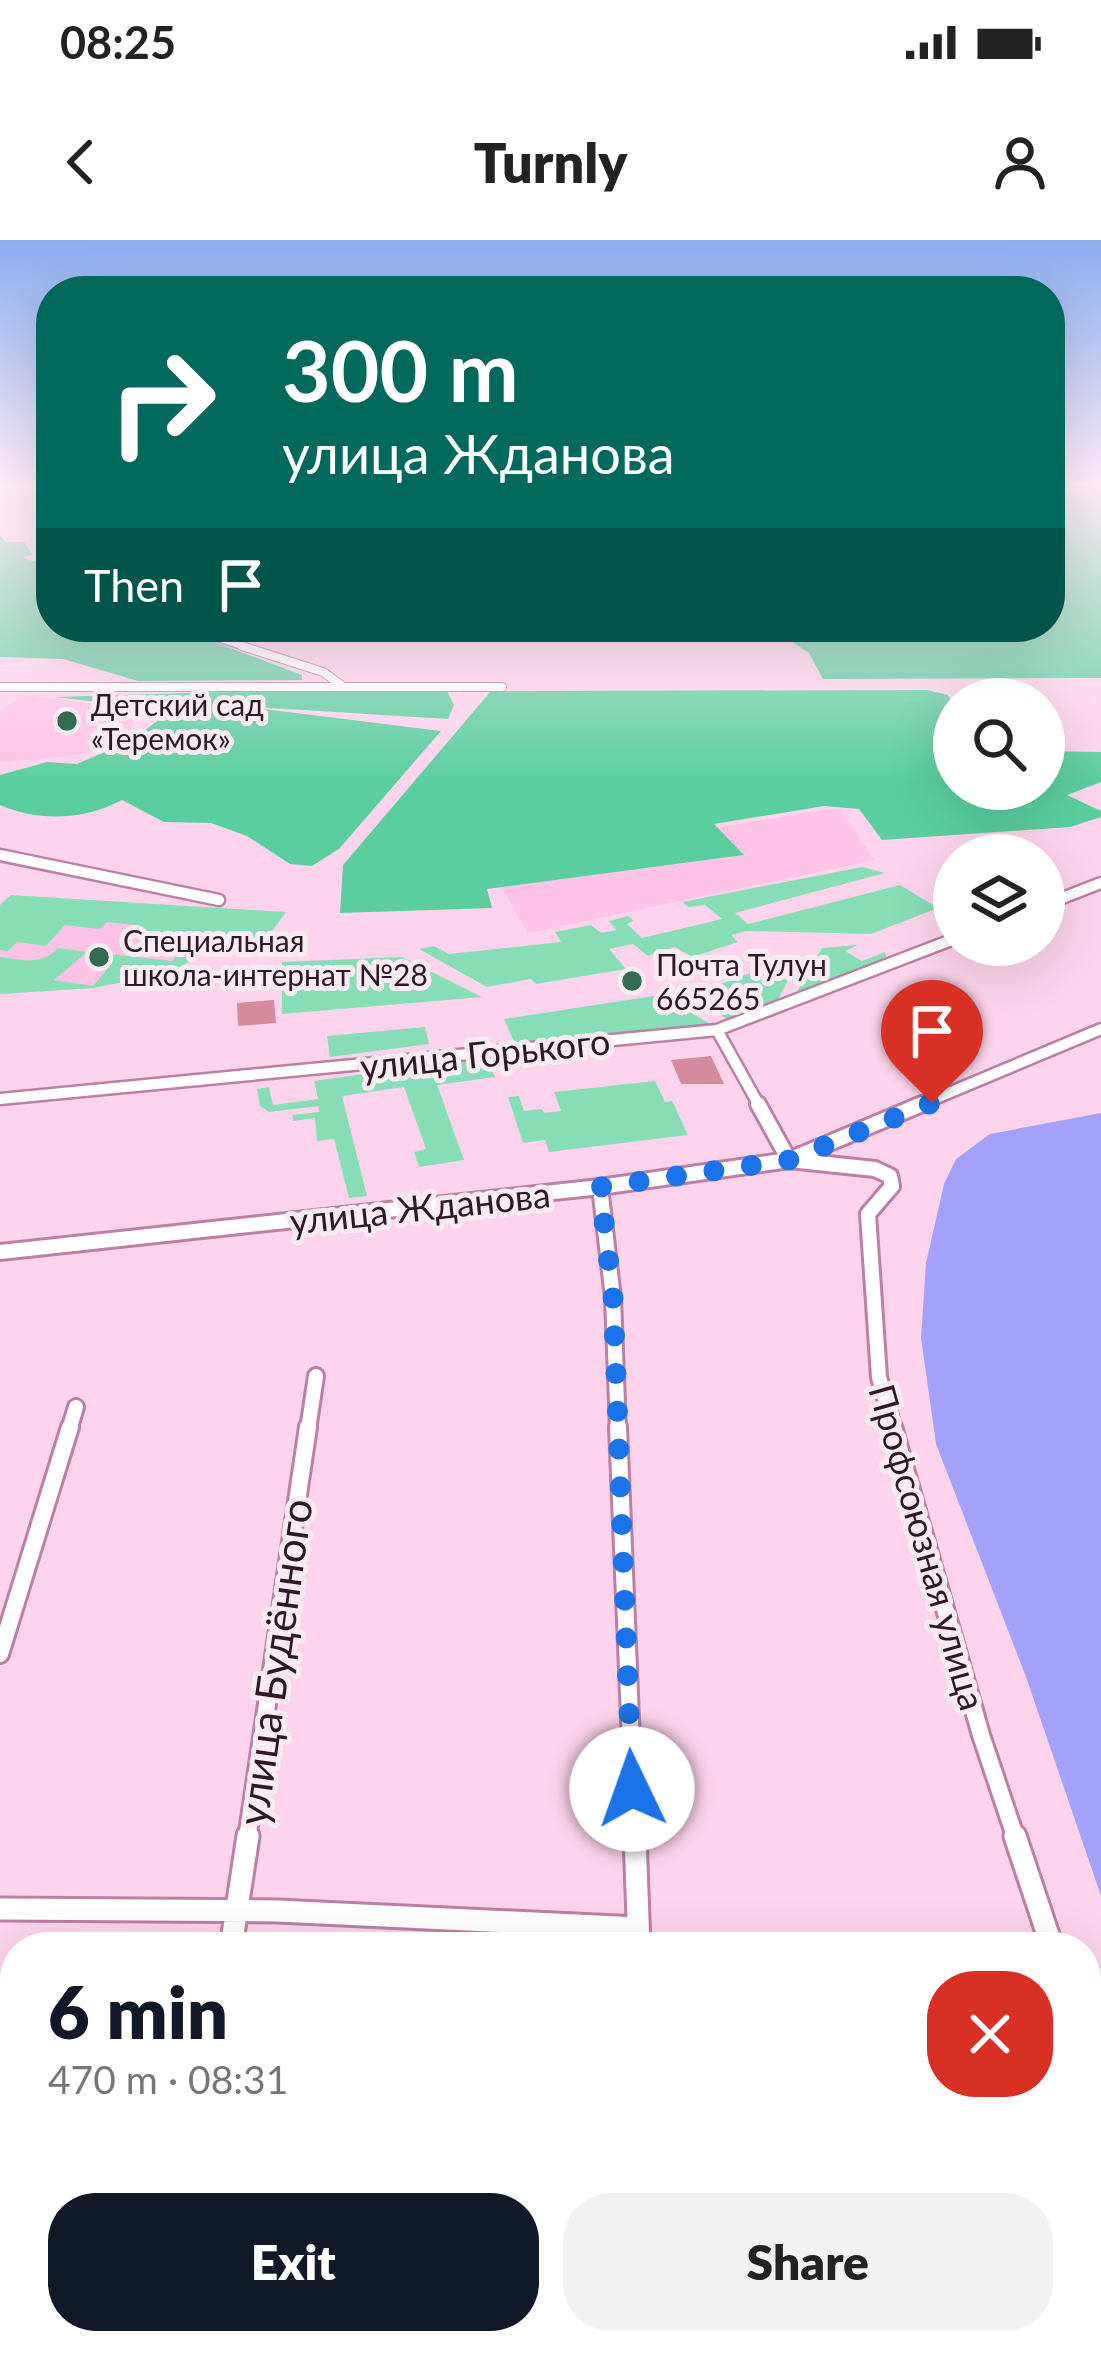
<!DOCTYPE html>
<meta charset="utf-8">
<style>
body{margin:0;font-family:Lato,sans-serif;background:#f2f2f2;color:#222;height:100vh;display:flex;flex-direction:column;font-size:45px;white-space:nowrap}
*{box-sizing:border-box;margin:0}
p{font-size:39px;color:#767676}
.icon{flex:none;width:66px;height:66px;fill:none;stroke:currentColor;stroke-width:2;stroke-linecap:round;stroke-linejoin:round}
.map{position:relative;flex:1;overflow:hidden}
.panel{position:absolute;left:0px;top:1692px;width:1101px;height:423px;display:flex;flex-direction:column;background:#fff;border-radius:48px 48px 0 0;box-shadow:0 12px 48px #0002}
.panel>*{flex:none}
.banner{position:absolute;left:36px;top:36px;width:1029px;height:366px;border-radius:48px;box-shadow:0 12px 48px #0002;background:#00695c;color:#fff;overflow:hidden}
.fabs{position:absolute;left:933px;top:438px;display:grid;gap:24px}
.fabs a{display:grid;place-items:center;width:132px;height:132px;border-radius:50%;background:#fff;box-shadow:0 12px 48px #0002;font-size:60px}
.pin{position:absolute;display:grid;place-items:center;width:102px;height:102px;color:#fff;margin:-123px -51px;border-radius:50% 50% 50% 0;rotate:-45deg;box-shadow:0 0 12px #0007}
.pin .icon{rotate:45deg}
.me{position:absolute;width:132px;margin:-66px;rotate:357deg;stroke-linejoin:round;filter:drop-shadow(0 0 9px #0008)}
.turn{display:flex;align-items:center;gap:42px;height:252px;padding:0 48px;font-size:54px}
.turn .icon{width:156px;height:156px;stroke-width:2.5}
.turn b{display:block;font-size:84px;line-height:102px}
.then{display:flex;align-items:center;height:114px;padding:0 48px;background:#0003;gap:24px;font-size:45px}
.round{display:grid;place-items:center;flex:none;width:126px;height:126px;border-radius:48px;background:#f2f2f2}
.summary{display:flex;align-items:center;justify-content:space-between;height:204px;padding:0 48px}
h1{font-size:72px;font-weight:800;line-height:90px;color:#111827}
.button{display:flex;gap:24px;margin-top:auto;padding:24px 48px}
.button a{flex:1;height:138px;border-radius:48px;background:#111827;color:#fff;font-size:48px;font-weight:800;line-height:138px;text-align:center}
.button a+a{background:#f2f2f2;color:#222}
.status{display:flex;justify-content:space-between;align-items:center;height:84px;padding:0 60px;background:#fff;direction:ltr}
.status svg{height:33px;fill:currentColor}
header{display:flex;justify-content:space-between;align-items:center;height:156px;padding:0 48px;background:#fff;font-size:54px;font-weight:800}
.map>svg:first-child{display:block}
.built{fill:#fec3e5}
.green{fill:#87ddb6}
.forest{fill:#5ace9e}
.water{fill:#a3a1fa}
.building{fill:#d38b9d}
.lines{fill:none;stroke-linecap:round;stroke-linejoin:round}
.minor-far5-casing{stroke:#bd7fa4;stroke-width:9}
.minor-far4-casing{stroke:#bd7fa4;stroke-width:10}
.minor-far3-casing{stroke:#bd7fa4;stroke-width:15}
.minor-far2-casing{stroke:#bd7fa4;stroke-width:20}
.minor-far1-casing{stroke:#bd7fa4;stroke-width:22}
.minor-casing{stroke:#bd7fa4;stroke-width:27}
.minor-far5{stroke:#fff;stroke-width:6}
.minor-far4{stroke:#fff;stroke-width:8}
.minor-far3{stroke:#fff;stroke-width:10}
.minor-far2{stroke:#fff;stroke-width:14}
.minor-far1{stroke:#fff;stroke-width:16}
.minor{stroke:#fff;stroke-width:21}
.route{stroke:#1a73e8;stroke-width:21;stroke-dasharray:0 37.8}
.poi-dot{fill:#326a52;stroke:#f9ebf2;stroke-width:4.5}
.labels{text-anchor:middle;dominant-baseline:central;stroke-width:10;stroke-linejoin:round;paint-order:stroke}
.far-poi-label{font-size:30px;fill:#2f1726;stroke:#f9ebf2;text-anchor:start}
.street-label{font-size:36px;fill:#2f1726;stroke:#f9ebf2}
.near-street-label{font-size:42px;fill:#2f1726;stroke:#f9ebf2}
</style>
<div class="status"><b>08:25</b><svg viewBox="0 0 49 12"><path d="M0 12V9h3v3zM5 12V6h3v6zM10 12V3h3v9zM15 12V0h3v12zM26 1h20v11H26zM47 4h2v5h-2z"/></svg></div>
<header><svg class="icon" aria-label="back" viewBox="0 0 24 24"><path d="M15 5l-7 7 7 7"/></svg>Turnly<svg class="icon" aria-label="person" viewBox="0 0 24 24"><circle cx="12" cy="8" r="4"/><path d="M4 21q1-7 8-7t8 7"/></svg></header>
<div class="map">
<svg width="1101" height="2114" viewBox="0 0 1101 2114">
<rect width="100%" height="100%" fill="#fdd4eb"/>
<!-- built -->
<path class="built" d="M 25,455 L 140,470 L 129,491 L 81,515 L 0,522 L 0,471 Z
M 830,569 L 840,570 L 874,620 L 528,693 L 501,647 L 742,616 L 716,588 Z
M 11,655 L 65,660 L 286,672 L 265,701 L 227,700 L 169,733 L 93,748 L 0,754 L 0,665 Z"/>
<!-- green -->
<path class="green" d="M 862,627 L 885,633 L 735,673 L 748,684 L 900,645 L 938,668 L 871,694 L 747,691 L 731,695 L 738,702 L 692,717 L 675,707 L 648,716 L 633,704 L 609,709 L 626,729 L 536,744 L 531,739 L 487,747 L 419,709 L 434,706 L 449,714 L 561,702 L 555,692 L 591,685 L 601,693 L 616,690 L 609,681 L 628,676 L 634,681 L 627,684 L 642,698 L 722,679 L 705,665 L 688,667 L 682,662 Z
M 11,655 L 286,672 L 265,701 L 227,700 L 169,733 L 93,748 L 0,754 L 0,717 C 23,720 41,726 58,708 L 87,712 L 54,740 L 93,746 L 108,728 L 100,726 L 110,714 L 172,721 L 189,700 L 130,692 L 135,685 L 107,682 L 100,689 L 65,685 L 46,706 L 17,702 L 8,711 L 0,710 L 0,665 Z
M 858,705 L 845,711 L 862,721 L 885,712 L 887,719 L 797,752 L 822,708 Z
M 402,717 L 482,757 L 282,774 L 282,722 Z
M 782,721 L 794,729 L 777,761 L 729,780 L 689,756 Z
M 660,755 L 714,786 L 514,802 L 504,779 Z
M 425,787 L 429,804 L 330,817 L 327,796 Z
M 457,821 L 489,824 L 495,837 L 437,845 L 464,920 L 419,927 L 414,912 L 426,909 L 404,847 L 342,856 L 367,956 L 349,958 L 334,899 L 317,901 L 315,878 L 293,881 L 292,875 L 319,872 L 319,866 L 269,872 L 260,866 L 257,849 L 269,847 L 273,865 L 318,859 L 314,841 Z
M 655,841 L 665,862 L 672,861 L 688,895 L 549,912 L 545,900 L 523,903 L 508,857 L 519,856 L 524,871 L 542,869 L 544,873 L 561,871 L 554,852 Z"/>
<!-- forest -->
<path class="forest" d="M 1050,247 L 1101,247 L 1101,438 L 823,439 L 809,413 L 770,387 L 1050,387 Z
M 0,295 L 6,302 L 24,302 L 33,315 L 23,317 L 32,321 L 51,320 L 51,387 L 174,387 L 302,435 L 302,440 L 138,441 L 63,419 L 0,417 Z
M 352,448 L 447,451 L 454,465 L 448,479 L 239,466 L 441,491 L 339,609 L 312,626 L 290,624 L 247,596 L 211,583 L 164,582 L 122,560 C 85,580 39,582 0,565 L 0,535 L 47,522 L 77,524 L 132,500 L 165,475 L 149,468 L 55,457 Z
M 927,450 L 948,455 L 954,467 L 954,549 L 1044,549 L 1044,511 L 1101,512 L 1101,542 L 1067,555 L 1101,571 L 1101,577 L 1070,587 L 882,600 L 859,569 L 824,566 L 714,584 L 744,615 L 487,649 L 492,668 L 340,673 L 343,625 L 491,451 Z"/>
<!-- water -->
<path class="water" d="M 1101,873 L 1101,1656 L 1026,1437 L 936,1204 L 921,1098 L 926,1023 L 944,944 L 956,919 L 990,894 Z"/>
<!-- building -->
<path class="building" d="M 274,760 L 276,783 L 238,786 L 237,763 Z
M 711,816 L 724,844 L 681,844 L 671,820 Z"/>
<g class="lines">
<!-- minor-far5 casing -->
<g class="minor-far5-casing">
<path id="minor-far5" d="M 32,247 L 51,264
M 183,387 L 251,409"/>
</g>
<!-- minor-far4 casing -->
<g class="minor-far4-casing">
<path id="minor-far4" d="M 242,406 L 323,432 L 341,445
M 0,447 L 502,447"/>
</g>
<!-- minor-far3 casing -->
<g class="minor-far3-casing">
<path id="minor-far3" d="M 0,615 L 219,660
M 1044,665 L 1101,643
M 717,790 L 760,867
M 0,859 L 717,790 L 954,699
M 915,867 L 1101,789"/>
</g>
<!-- minor-far2 casing -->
<g class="minor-far2-casing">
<path id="minor-far2" d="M 758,864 L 789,920 L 875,929 L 890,936 L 892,946 L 868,974 L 879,1137 L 894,1190
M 600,947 L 613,1058 L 618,1190
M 0,1012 L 600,947 L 789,920 L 922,864
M 69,1190 L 76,1167
M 308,1190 L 316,1136"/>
</g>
<!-- minor-far1 casing -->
<g class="minor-far1-casing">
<path id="minor-far1" d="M 618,1187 L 635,1599
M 893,1187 L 981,1495 L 1016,1599
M 0,1414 L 70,1187
M 247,1599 L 308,1187"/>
</g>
<!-- minor casing -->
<g class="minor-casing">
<path id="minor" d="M 635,1596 L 639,1707
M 1015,1596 L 1052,1707
M 0,1669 L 278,1671 L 638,1688
M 231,1707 L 248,1596
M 1086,1817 L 1101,1869
M 651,2100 L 651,2114
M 170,2114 L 173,2100"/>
</g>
<!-- minor-far5 -->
<use href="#minor-far5" class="minor-far5"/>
<!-- minor-far4 -->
<use href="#minor-far4" class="minor-far4"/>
<!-- minor-far3 -->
<use href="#minor-far3" class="minor-far3"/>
<!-- minor-far2 -->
<use href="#minor-far2" class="minor-far2"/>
<!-- minor-far1 -->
<use href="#minor-far1" class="minor-far1"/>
<!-- minor -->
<use href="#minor" class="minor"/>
</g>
<!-- sky -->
<linearGradient id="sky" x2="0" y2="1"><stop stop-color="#8cacef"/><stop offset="0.45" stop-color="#feecf6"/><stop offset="1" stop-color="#feecf6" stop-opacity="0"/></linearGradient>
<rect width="1101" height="543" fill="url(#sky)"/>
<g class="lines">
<!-- route -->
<path class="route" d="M 632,1549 L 613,1058 L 600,947 L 789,920 L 932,863"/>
</g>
<!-- markers -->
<g class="poi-dot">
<circle cx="67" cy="481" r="12"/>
<circle cx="99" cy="717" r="12"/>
<circle cx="632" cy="741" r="12"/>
</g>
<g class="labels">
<!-- far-poi labels -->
<g class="far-poi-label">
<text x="91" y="464">Детский сад<tspan x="91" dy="34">«Теремок»</tspan></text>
<text x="123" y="700">Специальная<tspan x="123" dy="34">школа-интернат №28</tspan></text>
<text x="656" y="724">Почта Тулун<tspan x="656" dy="34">665265</tspan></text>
</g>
<!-- street labels -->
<g class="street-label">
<text transform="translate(485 813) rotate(-6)">улица Горького</text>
<text transform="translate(420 967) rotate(-6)">улица Жданова</text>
<text transform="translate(928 1307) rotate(74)">Профсоюзная улица</text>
</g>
<!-- near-street labels -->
<g class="near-street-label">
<text transform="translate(274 1422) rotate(-82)">улица Будённого</text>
</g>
</g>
</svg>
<div class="fabs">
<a><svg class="icon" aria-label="search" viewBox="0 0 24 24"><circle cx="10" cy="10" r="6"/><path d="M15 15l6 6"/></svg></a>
<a><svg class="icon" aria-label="layers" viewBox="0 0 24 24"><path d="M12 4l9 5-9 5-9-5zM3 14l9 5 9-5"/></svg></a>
</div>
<div class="pin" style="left:932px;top:863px;background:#d93025"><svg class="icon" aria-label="arrive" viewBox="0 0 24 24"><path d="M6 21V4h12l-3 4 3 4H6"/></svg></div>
<svg class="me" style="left:632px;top:1549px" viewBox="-20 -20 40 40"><circle r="19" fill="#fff"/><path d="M0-13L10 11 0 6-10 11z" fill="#1a73e8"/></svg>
<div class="banner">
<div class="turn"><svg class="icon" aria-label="right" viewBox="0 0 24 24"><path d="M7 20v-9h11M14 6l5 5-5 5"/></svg><div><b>300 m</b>улица Жданова</div></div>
<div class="then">Then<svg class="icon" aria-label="arrive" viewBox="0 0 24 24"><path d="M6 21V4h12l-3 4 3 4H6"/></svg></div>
</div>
<section class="panel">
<div class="summary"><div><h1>6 min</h1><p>470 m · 08:31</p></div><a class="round" style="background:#d93025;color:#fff"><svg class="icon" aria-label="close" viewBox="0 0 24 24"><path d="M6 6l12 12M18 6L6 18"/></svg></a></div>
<div class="button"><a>Exit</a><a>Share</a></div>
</section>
</div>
